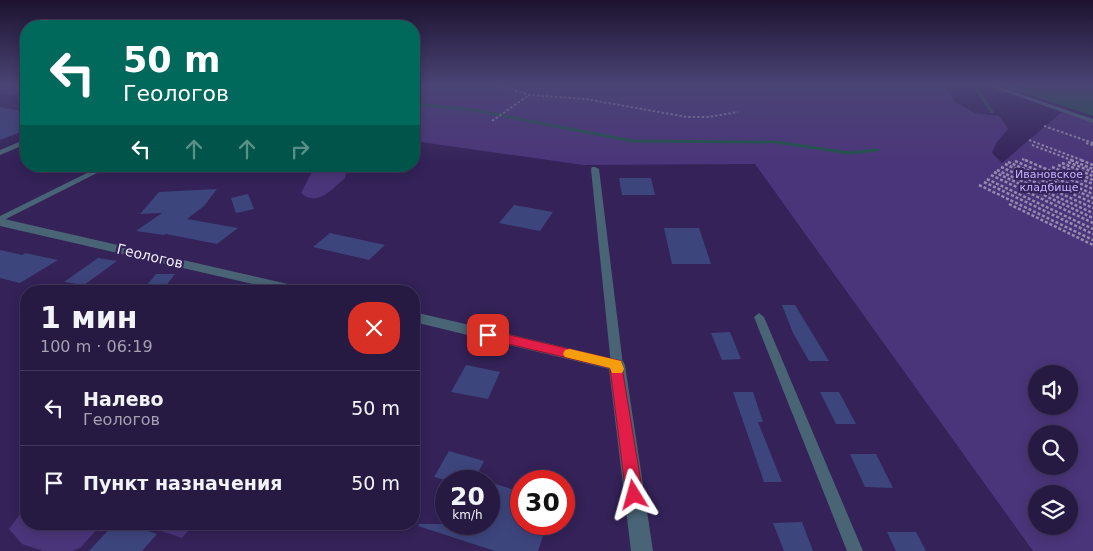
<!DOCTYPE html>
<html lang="ru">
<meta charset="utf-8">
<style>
body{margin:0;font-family:"DejaVu Sans",sans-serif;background:#2f2349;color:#f1f3f6;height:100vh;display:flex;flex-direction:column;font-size:19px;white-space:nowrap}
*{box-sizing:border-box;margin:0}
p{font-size:16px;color:#a4a1b2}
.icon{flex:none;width:28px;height:28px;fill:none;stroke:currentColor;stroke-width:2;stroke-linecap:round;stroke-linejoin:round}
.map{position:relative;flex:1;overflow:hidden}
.side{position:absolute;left:20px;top:285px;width:400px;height:245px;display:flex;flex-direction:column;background:#271a42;border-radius:20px;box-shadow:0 2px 12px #0003,0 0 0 1px #43385b}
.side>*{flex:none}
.hud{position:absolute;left:20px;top:20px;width:400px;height:152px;border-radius:20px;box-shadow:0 2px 12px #0003,0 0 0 1px #43385b;background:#00695c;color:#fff;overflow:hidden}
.buttons{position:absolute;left:1028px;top:365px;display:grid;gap:10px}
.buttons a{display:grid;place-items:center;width:50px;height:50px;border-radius:50%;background:#271a42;box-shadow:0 2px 12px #0003,0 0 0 1px #43385b;font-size:25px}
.speed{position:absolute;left:435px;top:470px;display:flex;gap:10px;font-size:25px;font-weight:700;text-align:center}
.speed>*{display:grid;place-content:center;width:65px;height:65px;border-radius:50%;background:#271a42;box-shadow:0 2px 12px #0003,0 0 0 1px #43385b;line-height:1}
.speed small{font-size:12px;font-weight:400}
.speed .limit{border:8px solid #d22;background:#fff;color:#111}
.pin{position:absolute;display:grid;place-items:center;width:42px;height:42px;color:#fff;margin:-21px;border-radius:10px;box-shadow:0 2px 8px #0006}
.me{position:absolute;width:55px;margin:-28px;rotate:352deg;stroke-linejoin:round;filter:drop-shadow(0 0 4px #0008)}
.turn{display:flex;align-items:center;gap:18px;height:105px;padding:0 20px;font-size:22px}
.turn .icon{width:65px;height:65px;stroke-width:2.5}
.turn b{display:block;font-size:35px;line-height:42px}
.lanes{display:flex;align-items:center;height:48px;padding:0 20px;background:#0003;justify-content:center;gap:25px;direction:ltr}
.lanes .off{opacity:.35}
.round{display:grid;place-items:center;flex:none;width:52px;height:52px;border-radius:20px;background:#2f2349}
.head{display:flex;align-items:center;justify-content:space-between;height:85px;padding:0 20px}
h1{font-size:30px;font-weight:700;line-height:38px}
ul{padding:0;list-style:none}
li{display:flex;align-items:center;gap:15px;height:75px;padding:0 20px;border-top:1px solid #43385b}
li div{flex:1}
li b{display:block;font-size:19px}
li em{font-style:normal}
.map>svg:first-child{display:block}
.green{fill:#4b357a;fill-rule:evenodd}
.water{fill:#1f5548}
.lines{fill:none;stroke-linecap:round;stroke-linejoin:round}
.stream{stroke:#1f5548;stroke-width:3}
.building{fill:#3d457d}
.path-far1{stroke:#958bad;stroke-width:2;stroke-dasharray:2.5 2;stroke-linecap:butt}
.path{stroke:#958bad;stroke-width:2.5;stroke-dasharray:3 2;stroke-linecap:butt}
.service{fill:#496475;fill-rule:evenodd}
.minor{fill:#496475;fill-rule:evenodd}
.route{fill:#e11d48;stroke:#92132f}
.slow{fill:#f59e0b}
.labels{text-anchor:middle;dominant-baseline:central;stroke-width:4.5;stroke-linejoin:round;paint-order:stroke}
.far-park-label{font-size:11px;fill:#c5b2ff;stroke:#342258}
.street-label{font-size:14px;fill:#f2effd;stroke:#342258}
</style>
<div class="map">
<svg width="1093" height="551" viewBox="0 0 1093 551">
<rect width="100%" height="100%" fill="#342258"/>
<!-- green -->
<path class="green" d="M 0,85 L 26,85 L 26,95 L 0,94 Z
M 414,85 L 936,85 L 950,94 L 954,102 L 975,113 L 999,116 L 1008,129 L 997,142 L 992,153 L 1002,163 L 1062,112 L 1093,123 L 1093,551 L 1033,551 L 755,164 L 583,165 L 414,141 ZM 1036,374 L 1069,374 L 1069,406 L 1036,406 ZM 1036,434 L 1069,434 L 1069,466 L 1036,466 ZM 1036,494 L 1069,494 L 1069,526 L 1036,526 Z
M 315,166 L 347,166 L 345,178 C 333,188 317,208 301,193 Z
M 26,506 L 26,524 L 102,524 L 81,547 L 73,551 L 43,551 L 22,544 L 9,529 Z
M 141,524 L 194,524 L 182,538 Z"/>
<!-- water -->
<path class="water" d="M 998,85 L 1093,85 L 1093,116 Z"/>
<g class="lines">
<!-- stream -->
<path class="stream" d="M 978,91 L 992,112
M 414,104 L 474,110 L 632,141 L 776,142 L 849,153 L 877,150"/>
</g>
<!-- building -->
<path class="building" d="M 0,107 L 26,112 L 26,130 L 0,140 Z
M 619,178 L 651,178 L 655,195 L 622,195 Z
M 217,189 L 204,206 L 187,219 L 238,228 L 217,244 L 166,234 L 164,235 L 136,231 L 162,213 L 140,214 L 159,192 Z
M 248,194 L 254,209 L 236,213 L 231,198 Z
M 514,205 L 553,212 L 540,231 L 499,223 Z
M 664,228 L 699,228 L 711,264 L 672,264 Z
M 330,233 L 385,245 L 369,260 L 313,247 Z
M 0,250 L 22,255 L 25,253 L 58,260 L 20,283 L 0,278 Z
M 98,258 L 117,261 L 84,285 L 64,282 Z
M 156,274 L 175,274 L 162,291 L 142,291 Z
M 782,305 L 795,305 L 829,361 L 809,361 L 793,333 Z
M 730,332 L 741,359 L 722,360 L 711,333 Z
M 466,365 L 500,372 L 488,399 L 451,392 Z
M 733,392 L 753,392 L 763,422 L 758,422 L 782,482 L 764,482 Z
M 820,392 L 839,392 L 856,424 L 836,424 Z
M 449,451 L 484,461 L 474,481 L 449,481 L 434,477 Z
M 850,454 L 876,454 L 893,488 L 865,487 Z
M 489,482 L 521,492 L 521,524 L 547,524 L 538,551 L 495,551 L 418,526 L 419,524 L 489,524 Z
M 802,522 L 813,551 L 784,551 L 773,523 Z
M 114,524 L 128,524 L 157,534 L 142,551 L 89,551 Z
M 887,532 L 916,532 L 926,551 L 896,551 Z"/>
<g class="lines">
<!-- path-far1 -->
<path class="path-far1" d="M 498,85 L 529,95 L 586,99 L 687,117 L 708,117 L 738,112
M 492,121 L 529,95
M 1044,126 L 1093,143
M 1029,140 L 1084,161
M 1086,143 L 1093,145
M 1032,145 L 1074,161
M 1022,159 L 1028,161"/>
<!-- path -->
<path class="path" d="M 1025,160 L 1093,189
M 1071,160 L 1093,169
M 1081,160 L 1093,165
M 1015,161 L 1093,194
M 1008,162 L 1093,198
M 1068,162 L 1093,172
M 1062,163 L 1093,176
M 1005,164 L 1093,203
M 1058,165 L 1093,180
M 1001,167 L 1093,208
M 1052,167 L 1093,184
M 997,170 L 1093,213
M 994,172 L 1093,218
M 991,175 L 1093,223
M 987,179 L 1093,229
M 984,182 L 1093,234
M 979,185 L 1093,240
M 1009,204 L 1093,245"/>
<!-- service -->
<path class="service" d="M 986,85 L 994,85 L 1093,119 L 1093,123 Z
M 26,139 L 26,144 L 0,155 L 0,150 Z
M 101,166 L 111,166 L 0,222 L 0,216 Z
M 592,167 L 595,167 L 599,169 L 623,365 L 621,368 L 617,369 L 613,368 L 611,365 L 591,169 Z
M 759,313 L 764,317 L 863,551 L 847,551 L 754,317 Z"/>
<!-- minor -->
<path class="minor" d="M 0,218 L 301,287 L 306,288 L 308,291 L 283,291 L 0,226 Z
M 414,312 L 623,361 L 625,365 L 653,551 L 631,551 L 609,369 L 414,322 Z"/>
</g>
<!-- sky -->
<linearGradient id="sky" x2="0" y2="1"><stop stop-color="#1d1330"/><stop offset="0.52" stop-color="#4a4475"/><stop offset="1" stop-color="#4a4475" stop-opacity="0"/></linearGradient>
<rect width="1093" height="162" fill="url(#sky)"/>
<!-- route -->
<path class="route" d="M 488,330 L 621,361 L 643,495 L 640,500 L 634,503 L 628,500 L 626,495 L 610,368 L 483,338 L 481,335 L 483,332 Z"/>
<!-- slow -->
<path class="slow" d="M 570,349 L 621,361 L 624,369 L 622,373 L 612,373 L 610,368 L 565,357 L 563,354 L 565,350 Z"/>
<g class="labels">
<!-- far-park labels -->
<g class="far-park-label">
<text x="1049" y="174">Ивановское<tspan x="1049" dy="13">кладбище</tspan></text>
</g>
<!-- street labels -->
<g class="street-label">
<text transform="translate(150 256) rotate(13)">Геологов</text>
</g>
</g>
</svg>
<div class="buttons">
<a><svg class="icon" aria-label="sound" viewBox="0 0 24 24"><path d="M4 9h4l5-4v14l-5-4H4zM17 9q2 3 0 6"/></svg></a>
<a><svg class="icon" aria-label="search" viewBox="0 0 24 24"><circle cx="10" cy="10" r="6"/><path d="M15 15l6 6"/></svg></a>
<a><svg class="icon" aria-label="layers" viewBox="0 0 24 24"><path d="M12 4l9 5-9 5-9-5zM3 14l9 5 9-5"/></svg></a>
</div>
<div class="speed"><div>20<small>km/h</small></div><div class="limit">30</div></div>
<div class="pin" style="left:488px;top:335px;background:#d93025"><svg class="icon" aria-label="arrive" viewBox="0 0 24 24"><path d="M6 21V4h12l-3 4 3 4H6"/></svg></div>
<svg class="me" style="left:634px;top:495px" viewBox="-20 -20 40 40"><path d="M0-17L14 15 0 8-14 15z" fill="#e11d48" stroke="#fff" stroke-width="4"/></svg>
<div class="hud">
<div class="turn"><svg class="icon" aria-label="left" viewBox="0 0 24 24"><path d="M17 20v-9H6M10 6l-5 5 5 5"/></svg><div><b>50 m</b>Геологов</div></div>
<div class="lanes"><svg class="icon" aria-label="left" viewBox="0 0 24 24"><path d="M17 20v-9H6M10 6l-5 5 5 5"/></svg><svg class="icon off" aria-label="ahead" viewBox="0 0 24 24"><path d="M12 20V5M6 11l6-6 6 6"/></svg><svg class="icon off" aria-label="ahead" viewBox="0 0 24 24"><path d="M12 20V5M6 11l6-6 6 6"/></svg><svg class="icon off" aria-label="right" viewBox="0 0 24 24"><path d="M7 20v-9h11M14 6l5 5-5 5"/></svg></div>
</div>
<section class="side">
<div class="head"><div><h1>1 мин</h1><p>100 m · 06:19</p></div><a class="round" style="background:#d93025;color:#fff"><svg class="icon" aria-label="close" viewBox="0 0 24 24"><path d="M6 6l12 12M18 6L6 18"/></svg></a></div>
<ul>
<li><svg class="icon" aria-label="left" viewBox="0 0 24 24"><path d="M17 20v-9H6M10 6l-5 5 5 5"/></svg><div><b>Налево</b><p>Геологов</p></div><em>50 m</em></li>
<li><svg class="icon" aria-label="arrive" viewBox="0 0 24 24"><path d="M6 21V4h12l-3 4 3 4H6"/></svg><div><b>Пункт назначения</b></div><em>50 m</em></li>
</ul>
</section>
</div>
